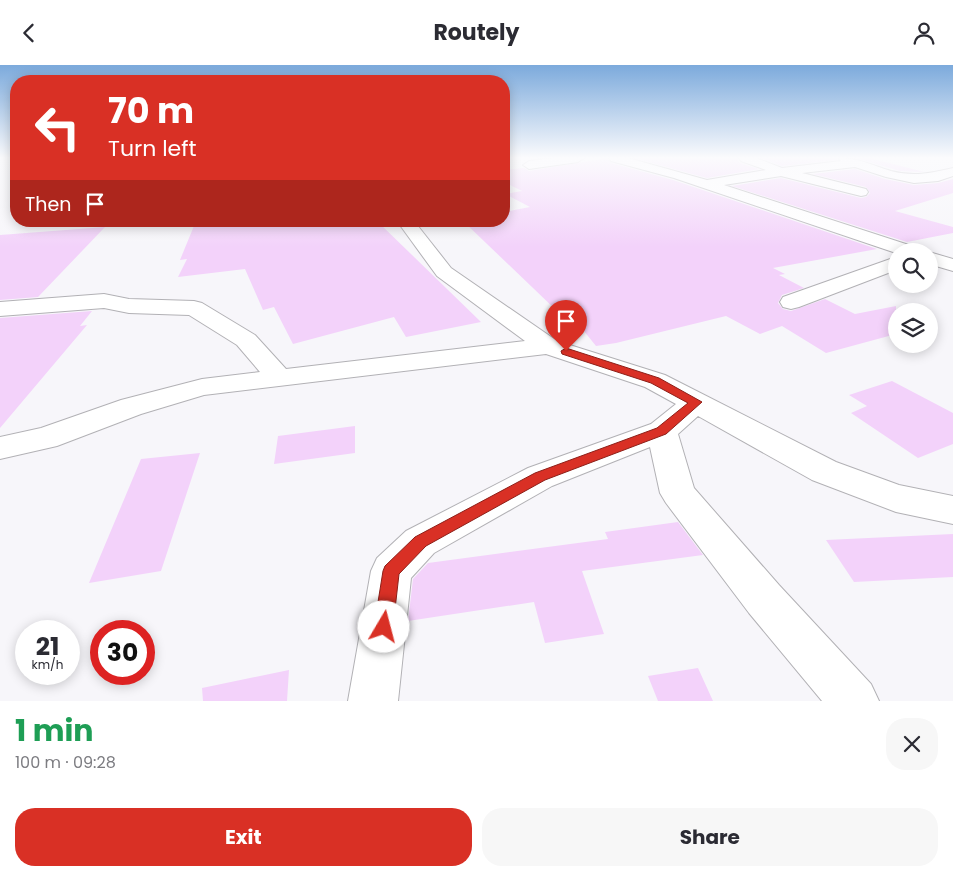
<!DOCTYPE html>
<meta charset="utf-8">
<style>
body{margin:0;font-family:Poppins,sans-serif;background:#f7f7f7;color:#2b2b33;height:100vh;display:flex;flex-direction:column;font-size:19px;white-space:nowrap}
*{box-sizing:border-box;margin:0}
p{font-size:16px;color:#7c7c81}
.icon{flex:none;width:28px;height:28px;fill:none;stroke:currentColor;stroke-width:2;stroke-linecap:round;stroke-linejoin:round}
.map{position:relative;height:636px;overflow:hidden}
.drawer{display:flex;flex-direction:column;background:#fff;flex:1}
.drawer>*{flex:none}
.top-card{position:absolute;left:10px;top:10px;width:500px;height:152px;border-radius:20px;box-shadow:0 2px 12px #0003;background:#d93025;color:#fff;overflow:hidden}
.fabs{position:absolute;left:888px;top:178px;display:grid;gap:10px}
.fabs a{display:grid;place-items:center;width:50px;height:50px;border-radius:50%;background:#fff;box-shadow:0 2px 12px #0003;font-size:25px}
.speed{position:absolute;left:15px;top:555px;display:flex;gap:10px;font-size:25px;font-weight:700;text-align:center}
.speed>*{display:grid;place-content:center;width:65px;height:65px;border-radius:50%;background:#fff;box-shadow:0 2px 12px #0003;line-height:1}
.speed small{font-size:12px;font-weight:400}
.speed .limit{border:8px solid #d22;background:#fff;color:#111}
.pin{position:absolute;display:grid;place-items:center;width:42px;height:42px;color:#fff;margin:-51px -21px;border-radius:50% 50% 50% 0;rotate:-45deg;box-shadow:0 0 5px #0007}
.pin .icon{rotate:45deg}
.me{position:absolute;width:55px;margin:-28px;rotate:8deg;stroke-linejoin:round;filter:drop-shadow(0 0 4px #0008)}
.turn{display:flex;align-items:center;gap:18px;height:105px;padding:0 15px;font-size:22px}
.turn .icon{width:65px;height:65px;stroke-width:2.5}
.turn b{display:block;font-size:35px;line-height:42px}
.then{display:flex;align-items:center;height:48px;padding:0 15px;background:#0003;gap:10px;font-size:19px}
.round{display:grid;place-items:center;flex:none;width:52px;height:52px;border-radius:20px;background:#f7f7f7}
.headline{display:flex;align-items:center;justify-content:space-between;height:85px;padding:0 15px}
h1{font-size:30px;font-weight:700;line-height:38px;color:#1e9e55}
.primary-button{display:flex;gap:10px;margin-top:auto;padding:10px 15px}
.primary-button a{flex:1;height:58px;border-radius:20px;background:#d93025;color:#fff;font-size:20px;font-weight:700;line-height:58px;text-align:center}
.primary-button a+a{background:#f7f7f7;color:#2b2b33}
header{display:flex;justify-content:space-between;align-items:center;height:65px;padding:0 15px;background:#fff;font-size:22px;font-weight:700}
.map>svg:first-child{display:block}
.building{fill:#f3d2fa}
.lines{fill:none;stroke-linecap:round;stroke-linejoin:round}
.street-casing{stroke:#b2b1b5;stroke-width:2}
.street{fill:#fff;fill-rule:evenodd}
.route{fill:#d93025;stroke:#8d1f18}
</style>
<header><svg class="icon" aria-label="back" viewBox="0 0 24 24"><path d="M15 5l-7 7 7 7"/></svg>Routely<svg class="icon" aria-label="person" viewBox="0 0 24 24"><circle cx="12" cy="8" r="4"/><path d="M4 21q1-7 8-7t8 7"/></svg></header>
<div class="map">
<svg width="953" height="636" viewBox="0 0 953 636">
<rect width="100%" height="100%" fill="#f7f6fa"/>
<!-- building -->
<path class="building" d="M 607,93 L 611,98 L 673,115 L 877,184 L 773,203 L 785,209 L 779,210 L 804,223 L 782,230 L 778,238 L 783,244 L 791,246 L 825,234 L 855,249 L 896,241 L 896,269 L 826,288 L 782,261 L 760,269 L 726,251 L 616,278 L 596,281 L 567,245 L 557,246 L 463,156 L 504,156 L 504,147 L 530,142 L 505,129 L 522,126 L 504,117 L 504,105 L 524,103 L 529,106 Z
M 634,93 L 737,93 L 740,98 L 759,104 L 707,113 Z
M 761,93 L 836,93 L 837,95 L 782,101 Z
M 856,93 L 870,93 L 924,107 L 900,106 Z
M 855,104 L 885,114 L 914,120 L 938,118 L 953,114 L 953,128 L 895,146 L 953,162 L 953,168 L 907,177 L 732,121 L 781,113 L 861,133 L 866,132 L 870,128 L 866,122 L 813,109 Z
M 196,156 L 377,156 L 481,257 L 406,272 L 394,252 L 293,279 L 274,242 L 263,245 L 245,204 L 178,212 L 187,194 L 180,195 Z
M 105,162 L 38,232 L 0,235 L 0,170 Z
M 92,246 L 80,261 L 87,260 L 0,363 L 0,253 Z
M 892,316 L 953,348 L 953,379 L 918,393 L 851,348 L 867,341 L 849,330 Z
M 355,361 L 355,388 L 274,399 L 278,371 Z
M 200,388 L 161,506 L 89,518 L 141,394 Z
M 678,457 L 703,490 L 582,506 L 604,569 L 545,578 L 534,537 L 408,556 L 413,514 L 428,498 L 608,474 L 605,467 Z
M 953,469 L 953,512 L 854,517 L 826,475 Z
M 698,603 L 713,636 L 658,636 L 648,611 Z
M 289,605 L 287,636 L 203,636 L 202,623 Z"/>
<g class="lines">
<!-- street casing -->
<g class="street-casing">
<path id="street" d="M 553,93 L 584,93 L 578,97 L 529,104 L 523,100 L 529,96 Z
M 609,93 L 628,93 L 707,115 L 766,105 L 741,96 L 739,93 L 756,93 L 782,103 L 841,96 L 838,93 C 860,93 871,100 891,106 C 914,112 931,108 953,103 L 953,111 L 938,116 L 914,118 L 886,112 L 855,102 L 802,108 L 866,124 L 868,127 L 866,130 L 861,131 L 781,111 L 724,120 L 915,182 L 918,186 L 896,186 L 896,188 L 674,113 L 611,96 Z
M 397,156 L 414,156 L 451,203 L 557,276 L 665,310 L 836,397 L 899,420 L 953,431 L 953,459 L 896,447 L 812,415 L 698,351 L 678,369 L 694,423 L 779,520 L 871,619 L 879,636 L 822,636 L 749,548 L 666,438 L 660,428 L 650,382 L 552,421 L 434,488 L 411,513 L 398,636 L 348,636 L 371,506 L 377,493 L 406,466 L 528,403 L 651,359 L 676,339 L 645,322 L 546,289 L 204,330 L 141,349 L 57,381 L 0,394 L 0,372 L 41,363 L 121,335 L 202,314 L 260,307 L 237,280 L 189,250 L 129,248 L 104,243 L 0,251 L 0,237 L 104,229 L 129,234 L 194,236 L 202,238 L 255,270 L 286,304 L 525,276 L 437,211 Z
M 929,187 L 953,194 L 953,206 L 929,199 Z
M 896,192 L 896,205 L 799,242 L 791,244 L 783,242 L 780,237 L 783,232 Z"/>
</g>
<!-- street -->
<use href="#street" class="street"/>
</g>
<!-- sky -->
<linearGradient id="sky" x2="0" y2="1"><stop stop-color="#7caadc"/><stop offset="0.51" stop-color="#fbfbfd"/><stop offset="1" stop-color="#fbfbfd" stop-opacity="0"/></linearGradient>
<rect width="953" height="182" fill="url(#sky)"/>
<!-- route -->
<path class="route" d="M 566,283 L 659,313 L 702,337 L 666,369 L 545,415 L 426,481 L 399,509 L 393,562 L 390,568 L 384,571 L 377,568 L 374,562 L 383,506 L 385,501 L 415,472 L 535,408 L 657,363 L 688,338 L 651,318 L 562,289 L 561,286 Z"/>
</svg>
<div class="fabs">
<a><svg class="icon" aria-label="search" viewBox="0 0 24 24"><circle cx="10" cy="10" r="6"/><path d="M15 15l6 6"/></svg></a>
<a><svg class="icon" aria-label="layers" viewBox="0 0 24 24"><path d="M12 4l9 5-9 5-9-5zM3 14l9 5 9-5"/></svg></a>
</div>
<div class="speed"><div>21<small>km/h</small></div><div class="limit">30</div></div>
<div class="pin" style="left:566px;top:286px;background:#d93025"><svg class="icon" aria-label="arrive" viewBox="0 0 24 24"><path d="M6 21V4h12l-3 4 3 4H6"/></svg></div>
<svg class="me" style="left:384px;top:562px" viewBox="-20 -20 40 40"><circle r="19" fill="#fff"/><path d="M0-13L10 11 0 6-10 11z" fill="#d93025"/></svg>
<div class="top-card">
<div class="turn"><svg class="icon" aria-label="left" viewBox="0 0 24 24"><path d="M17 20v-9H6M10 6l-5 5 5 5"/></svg><div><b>70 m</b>Turn left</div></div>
<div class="then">Then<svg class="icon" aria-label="arrive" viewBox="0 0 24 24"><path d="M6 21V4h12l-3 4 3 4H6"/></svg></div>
</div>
</div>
<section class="drawer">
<div class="headline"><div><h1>1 min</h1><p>100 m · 09:28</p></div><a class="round"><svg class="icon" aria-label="close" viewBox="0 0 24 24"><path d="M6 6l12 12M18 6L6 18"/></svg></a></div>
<div class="primary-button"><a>Exit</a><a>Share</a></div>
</section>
